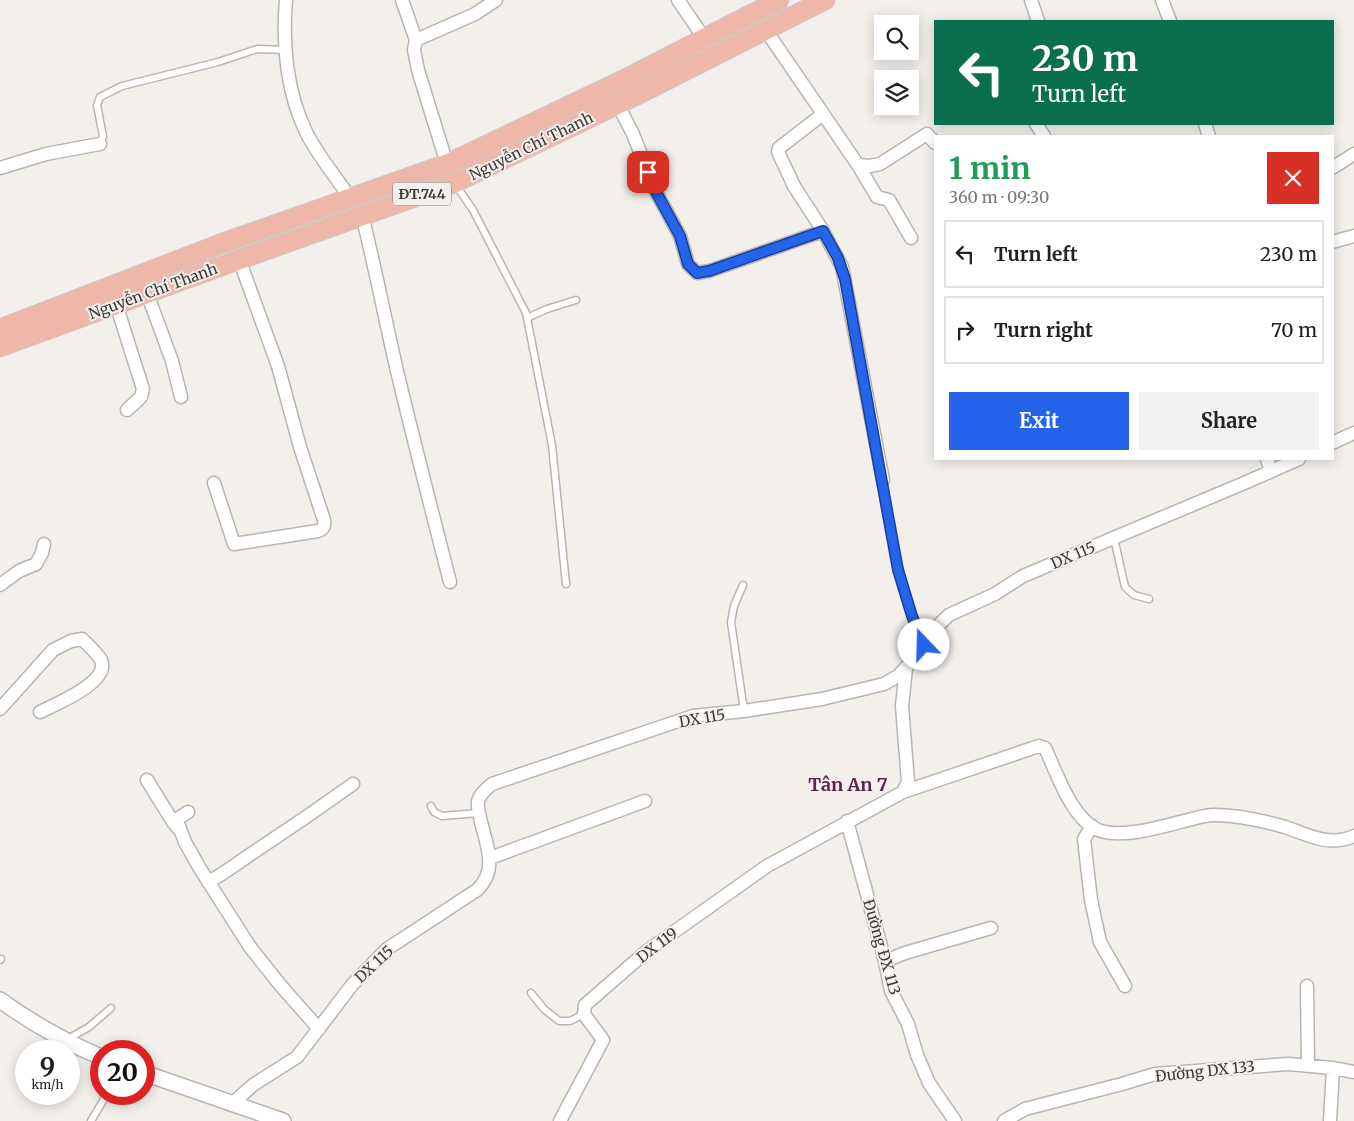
<!DOCTYPE html>
<meta charset="utf-8">
<style>
body{margin:0;font-family:Merriweather,serif;background:#f2f2f2;color:#222;height:100vh;display:flex;flex-direction:column;font-size:19px;white-space:nowrap}
*{box-sizing:border-box;margin:0}
p{font-size:16px;color:#767676}
.icon{flex:none;width:28px;height:28px;fill:none;stroke:currentColor;stroke-width:2;stroke-linecap:round;stroke-linejoin:round}
.map{position:relative;flex:1;overflow:hidden}
.drawer{position:absolute;left:934px;top:135px;width:400px;height:325px;display:flex;flex-direction:column;background:#fff;border-radius:0px;box-shadow:0 2px 12px #0003}
.drawer>*{flex:none}
.hud{position:absolute;left:934px;top:20px;width:400px;height:105px;border-radius:0px;box-shadow:0 2px 12px #0003;background:#0b6e4f;color:#fff;overflow:hidden}
.tools{position:absolute;left:874px;top:15px;display:grid;gap:10px}
.tools a{display:grid;place-items:center;width:45px;height:45px;border-radius:0px;background:#fff;box-shadow:0 2px 12px #0003;font-size:25px}
.speed{position:absolute;left:15px;top:1040px;display:flex;gap:10px;font-size:25px;font-weight:700;text-align:center}
.speed>*{display:grid;place-content:center;width:65px;height:65px;border-radius:50%;background:#fff;box-shadow:0 2px 12px #0003;line-height:1}
.speed small{font-size:12px;font-weight:400}
.speed .limit{border:8px solid #d22;background:#fff;color:#111}
.pin{position:absolute;display:grid;place-items:center;width:42px;height:42px;color:#fff;margin:-21px;border-radius:10px;box-shadow:0 2px 8px #0006}
.me{position:absolute;width:55px;margin:-28px;rotate:339deg;stroke-linejoin:round;filter:drop-shadow(0 0 4px #0008)}
.turn{display:flex;align-items:center;gap:18px;height:105px;padding:0 15px;font-size:22px}
.turn .icon{width:65px;height:65px;stroke-width:2.5}
.turn b{display:block;font-size:35px;line-height:42px}
.round{display:grid;place-items:center;flex:none;width:52px;height:52px;border-radius:0px;background:#f2f2f2}
.head{display:flex;align-items:center;justify-content:space-between;height:85px;padding:0 15px}
h1{font-size:30px;font-weight:700;line-height:38px;color:#1e9e55}
.cta{display:flex;gap:10px;margin-top:auto;padding:10px 15px}
.cta a{flex:1;height:58px;border-radius:0px;background:#2563eb;color:#fff;font-size:20px;font-weight:700;line-height:58px;text-align:center}
.cta a+a{background:#f2f2f2;color:#222}
ul{padding:0;list-style:none}
li{display:flex;align-items:center;gap:15px;height:68px;margin:0 10px 8px;padding:0 5px;border:2px solid #e0e0e0;border-radius:0px}
li div{flex:1}
li b{display:block;font-size:19px}
li em{font-style:normal}
.map>svg:first-child{display:block}
.lines{fill:none;stroke-linecap:round;stroke-linejoin:round}
.service-casing{stroke:#b8b4b1;stroke-width:9}
.minor-casing{stroke:#b8b4b1;stroke-width:15}
.tertiary-casing{stroke:#b8b4b1;stroke-width:18}
.primary-casing{stroke:#cdcccc;stroke-width:21}
.service{stroke:#fff;stroke-width:6}
.minor{stroke:#fff;stroke-width:12}
.tertiary{stroke:#fff;stroke-width:15}
.primary{stroke:#efb7aa;stroke-width:19}
.route-casing{stroke:#184099;stroke-width:12}
.route{stroke:#2563eb;stroke-width:9}
.labels{text-anchor:middle;dominant-baseline:central;stroke-width:4;stroke-linejoin:round;paint-order:stroke}
.shield{fill:#f3f0ec;stroke:#74716f;stroke-width:1}
.shield-label{font-size:14px;font-weight:bold;fill:#3d3b3a}
.street-label{font-size:15px;fill:#3d3b3a;stroke:#f3f0ec}
.quarter-label{font-size:18px;font-weight:bold;fill:#5a2451;stroke:#f3f0ec}
</style>
<div class="map">
<svg width="1354" height="1121" viewBox="0 0 1354 1121">
<rect width="100%" height="100%" fill="#f3f0ec"/>
<g class="lines">
<!-- service casing -->
<g class="service-casing">
<path id="service" d="M 100,144 L 103,136 L 97,105 L 100,97 L 122,86 L 218,62 L 257,49 L 286,50
M 455,184 L 473,210 L 526,313 L 552,445 L 566,584
M 527,318 L 547,309 L 576,300
M 883,480 C 892,539 901,588 923,644
M 1114,538 L 1125,587 L 1134,595 L 1149,599
M 743,585 L 734,606 L 731,622 L 744,711
M 431,806 L 434,812 L 442,816 L 479,813
M 0,960 L 1,959
M 531,993 L 544,1009 L 559,1021 L 570,1021 L 584,1014
M 66,1040 L 89,1027 L 111,1008
M 91,1121 L 107,1094"/>
</g>
<!-- minor casing -->
<g class="minor-casing">
<path id="minor" d="M 286,0 C 282,45 287,94 307,134 C 319,157 336,177 350,198
M 402,0 L 416,40 L 414,50 L 418,70 L 447,164
M 678,0 L 704,38
M 1031,0 L 1038,21
M 1162,0 L 1170,21
M 765,29 L 858,165 L 870,166 L 880,164 L 927,134 L 935,143
M 416,40 L 475,14 L 496,0
M 618,105 L 633,134 L 655,190 L 680,236 L 688,264 L 697,273 L 709,271 L 823,231
M 823,114 L 779,148 L 778,152 L 794,186 L 823,231 L 842,267 L 883,480
M 1036,124 L 1044,136
M 1205,124 L 1209,136
M 858,165 L 877,197 L 889,200 L 911,238
M 0,168 L 46,154 L 100,144
M 1332,168 L 1354,154
M 362,215 C 375,267 385,319 397,371 C 414,442 432,512 450,582
M 1332,242 L 1354,236
M 147,293 L 172,361 L 181,397
M 116,304 L 143,389 L 141,397 L 127,410
M 1332,443 L 1354,433
M 1267,459 L 1271,471
M 214,483 L 234,544 L 318,531 C 324,529 325,526 324,520 L 300,447 L 278,366 L 239,259
M 0,585 L 19,571 L 36,564 L 42,553 L 44,544
M 0,709 L 53,650 L 71,641 L 82,639 C 88,645 97,653 101,660 C 111,682 54,705 40,712
M 147,780 L 173,822 L 179,829
M 903,792 L 1039,746 L 1045,748 C 1057,773 1071,818 1098,830 C 1121,839 1161,827 1184,821 C 1193,819 1204,815 1214,815 C 1235,815 1264,821 1285,827 C 1308,835 1329,847 1354,836
M 188,812 L 179,818 L 177,821 L 185,842 L 199,867 L 250,947 L 281,986 L 319,1029
M 847,821 L 885,961 L 891,991 L 908,1024 L 917,1055 L 929,1083 L 955,1121
M 1092,826 L 1084,839 L 1091,900 L 1100,942 L 1125,986
M 490,858 L 645,801
M 208,882 C 226,873 240,861 257,850 C 289,829 321,807 353,784
M 885,961 L 905,953 L 991,928
M 1307,986 L 1308,1066
M 233,1103 L 253,1085 L 297,1057 L 352,985 L 387,949 L 477,890 C 498,870 487,846 481,822 C 480,816 477,808 478,802 C 479,795 486,789 492,784 L 693,716 L 744,711 L 822,699 L 884,684 L 898,676 L 921,651 L 929,634 L 949,615 L 995,594 L 1023,576 L 1242,484 L 1299,459
M 560,1121 L 603,1040 L 584,1014 L 585,1005 L 647,951 L 767,866 L 903,792 L 908,782 L 902,706 L 906,668
M 1004,1121 L 1025,1109 L 1122,1084 L 1155,1074 L 1288,1064 L 1333,1068 L 1354,1072
M 1330,1121 L 1333,1068"/>
</g>
<!-- tertiary casing -->
<g class="tertiary-casing">
<path id="tertiary" d="M 0,1000 C 32,1023 65,1042 101,1057
M 144,1073 L 283,1121"/>
</g>
<!-- primary casing -->
<g class="primary-casing">
<path id="primary" d="M 0,329 L 220,244 L 447,164 L 625,79 L 779,0
M 0,347 L 227,264 L 454,183 L 633,97 L 825,0"/>
</g>
<!-- service -->
<use href="#service" class="service"/>
<!-- minor -->
<use href="#minor" class="minor"/>
<!-- tertiary -->
<use href="#tertiary" class="tertiary"/>
<!-- primary -->
<use href="#primary" class="primary"/>
</g>
<g class="lines">
<!-- route casing -->
<g class="route-casing">
<path id="route" d="M 648,172 L 655,190 L 680,236 L 688,264 L 697,273 L 709,271 L 823,231 L 838,258 L 845,279 L 898,570 L 912,616 L 924,645"/>
</g>
<!-- route -->
<use href="#route" class="route"/>
</g>
<g class="labels">
<!-- shield labels -->
<rect class="shield" x="393" y="182.5" width="58" height="23" rx="4"/>
<g class="shield-label">
<text x="422" y="194">ĐT.744</text>
</g>
<!-- street labels -->
<g class="street-label">
<text transform="translate(531 146) rotate(-26)">Nguyễn Chí Thanh</text>
<text transform="translate(153 291) rotate(-20)">Nguyễn Chí Thanh</text>
<text transform="translate(1073 555) rotate(-23)">DX 115</text>
<text transform="translate(702 718) rotate(-10)">DX 115</text>
<text transform="translate(657 945) rotate(-37)">DX 119</text>
<text transform="translate(882 947) rotate(74)">Đường ĐX 113</text>
<text transform="translate(374 964) rotate(-43)">DX 115</text>
<text transform="translate(1205 1071) rotate(-6)">Đường DX 133</text>
</g>
<!-- quarter labels -->
<g class="quarter-label">
<text x="848" y="784">Tân An 7</text>
</g>
</g>
</svg>
<div class="tools">
<a><svg class="icon" aria-label="search" viewBox="0 0 24 24"><circle cx="10" cy="10" r="6"/><path d="M15 15l6 6"/></svg></a>
<a><svg class="icon" aria-label="layers" viewBox="0 0 24 24"><path d="M12 4l9 5-9 5-9-5zM3 14l9 5 9-5"/></svg></a>
</div>
<div class="speed"><div>9<small>km/h</small></div><div class="limit">20</div></div>
<div class="pin" style="left:648px;top:172px;background:#d93025"><svg class="icon" aria-label="arrive" viewBox="0 0 24 24"><path d="M6 21V4h12l-3 4 3 4H6"/></svg></div>
<svg class="me" style="left:924px;top:645px" viewBox="-20 -20 40 40"><circle r="19" fill="#fff"/><path d="M0-13L10 11 0 6-10 11z" fill="#2563eb"/></svg>
<div class="hud">
<div class="turn"><svg class="icon" aria-label="left" viewBox="0 0 24 24"><path d="M17 20v-9H6M10 6l-5 5 5 5"/></svg><div><b>230 m</b>Turn left</div></div>
</div>
<section class="drawer">
<div class="head"><div><h1>1 min</h1><p>360 m · 09:30</p></div><a class="round" style="background:#d93025;color:#fff"><svg class="icon" aria-label="close" viewBox="0 0 24 24"><path d="M6 6l12 12M18 6L6 18"/></svg></a></div>
<ul>
<li><svg class="icon" aria-label="left" viewBox="0 0 24 24"><path d="M17 20v-9H6M10 6l-5 5 5 5"/></svg><div><b>Turn left</b></div><em>230 m</em></li>
<li><svg class="icon" aria-label="right" viewBox="0 0 24 24"><path d="M7 20v-9h11M14 6l5 5-5 5"/></svg><div><b>Turn right</b></div><em>70 m</em></li>
</ul>
<div class="cta"><a>Exit</a><a>Share</a></div>
</section>
</div>
